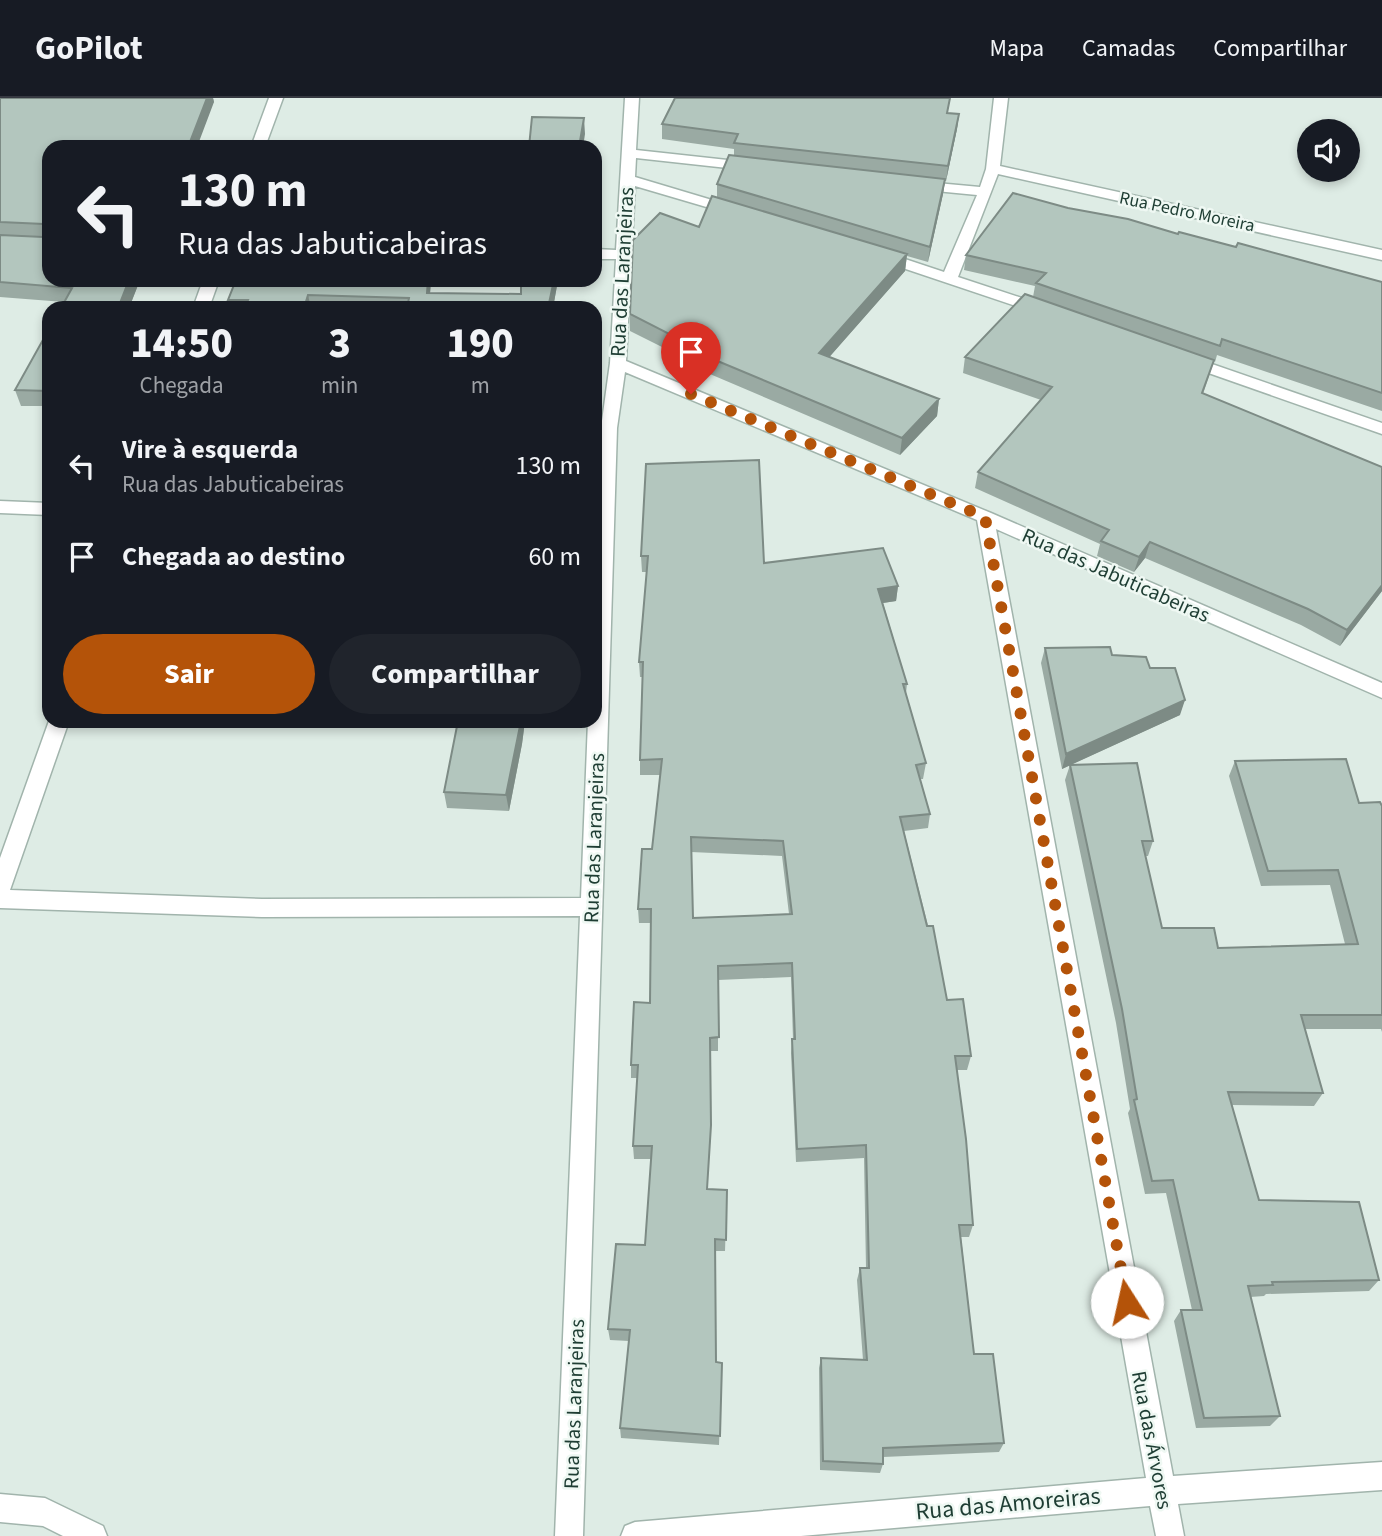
<!DOCTYPE html>
<html lang="pt">
<meta charset="utf-8">
<style>
body{margin:0;font-family:"Source Sans 3",sans-serif;background:#20242c;color:#f1f3f6;height:100vh;display:flex;flex-direction:column;font-size:26px;white-space:nowrap}
*{box-sizing:border-box;margin:0}
p{font-size:23px;color:#9ea1a6}
.icon{flex:none;width:38px;height:38px;fill:none;stroke:currentColor;stroke-width:2;stroke-linecap:round;stroke-linejoin:round}
.map{position:relative;flex:1;overflow:hidden}
.drawer{position:absolute;left:42px;top:203px;width:560px;height:427px;display:flex;flex-direction:column;background:#171b24;border-radius:21px;box-shadow:0 4px 10px #0003}
.drawer>*{flex:none}
.banner{position:absolute;left:42px;top:42px;width:560px;height:147px;border-radius:21px;box-shadow:0 4px 10px #0003;background:#171b24;color:#f1f3f6;overflow:hidden}
.buttons{position:absolute;left:1297px;top:21px;display:grid;gap:14px}
.buttons a{display:grid;place-items:center;width:63px;height:63px;border-radius:50%;background:#171b24;box-shadow:0 4px 10px #0003;font-size:35px}
.pin{position:absolute;display:grid;place-items:center;width:60px;height:60px;color:#fff;margin:-72px -30px;border-radius:50% 50% 50% 0;rotate:-45deg;box-shadow:0 0 7px #0007}
.pin .icon{rotate:45deg}
.me{position:absolute;width:77px;margin:-38px;rotate:350deg;stroke-linejoin:round;filter:drop-shadow(0 0 5px #0008)}
.turn{display:flex;align-items:center;gap:24px;height:147px;padding:0 21px;font-size:32px}
.turn .icon{width:91px;height:91px;stroke-width:2.5}
.turn b{display:block;font-size:49px;line-height:60px}
.eta{display:flex;justify-content:space-evenly;align-items:center;height:119px;text-align:center}
.eta b{font-size:42px;font-weight:800;line-height:49px}
.action{display:flex;gap:14px;margin-top:auto;padding:14px 21px}
.action a{flex:1;height:80px;border-radius:42px;background:#b45309;color:#fff;font-size:28px;font-weight:800;line-height:80px;text-align:center}
.action a+a{background:#20242c;color:#f1f3f6}
ul{padding:0;list-style:none}
li{display:flex;align-items:center;gap:21px;height:91px;padding:0 21px}
li div{flex:1}
li b{display:block;font-size:26px}
li em{font-style:normal}
header{display:flex;align-items:center;gap:42px;box-sizing:border-box;height:98px;padding:0 35px;background:#171b24;border-bottom:2px solid #363941}
header strong{font-size:33px}
nav{display:flex;gap:38px;margin-inline-start:auto;font-size:24px}
.map>svg:first-child{display:block}
.lines{fill:none;stroke-linecap:round;stroke-linejoin:round}
.minor-casing{stroke:#a1b4ac;stroke-width:3}
.minor{fill:#fff;fill-rule:evenodd}
.wall{fill:#9aaaa3;fill-rule:evenodd}
.shaded-wall{fill:#7d8b85}
.building{fill:#b3c6be;stroke:#7d8b85;stroke-width:2;fill-rule:evenodd}
.route{stroke:#b45309;stroke-width:12;stroke-dasharray:0 21.6}
.labels{text-anchor:middle;dominant-baseline:central;stroke-width:5;stroke-linejoin:round;paint-order:stroke}
.far-street-label{font-size:18px;fill:#1e3d33;stroke:#eff8f3}
.street-label{font-size:21px;fill:#1e3d33;stroke:#eff8f3}
.near-street-label{font-size:24px;fill:#1e3d33;stroke:#eff8f3}
</style>
<header>
<strong>GoPilot</strong>
<nav><a>Mapa</a><a>Camadas</a><a>Compartilhar</a></nav>
</header>
<div class="map">
<svg width="1382" height="1438" viewBox="0 0 1382 1438">
<rect width="100%" height="100%" fill="#deece5"/>
<g class="lines">
<!-- minor casing -->
<g class="minor-casing">
<path id="minor" d="M 269,0 L 283,0 L 265,49 L 251,49 Z
M 625,0 L 639,0 L 636,52 L 755,65 L 762,69 L 755,73 L 636,60 L 635,79 L 742,111 L 744,114 L 737,118 L 635,88 L 626,263 L 991,415 L 1382,585 L 1382,600 L 996,431 L 1173,1378 L 1382,1364 L 1382,1392 L 1178,1406 L 1184,1438 L 1156,1438 L 1150,1408 L 801,1438 L 621,1438 L 625,1428 L 635,1424 L 1146,1380 L 977,422 L 625,274 L 617,330 L 583,1438 L 555,1438 L 580,818 L 262,819 L 0,810 L 0,760 L 49,623 L 69,623 L 10,792 L 262,801 L 581,800 L 588,623 L 595,623 L 595,464 L 601,330 L 610,265 L 616,161 L 595,161 L 595,151 L 616,152 Z
M 994,0 L 1008,0 L 1000,68 L 1382,152 L 1382,162 L 998,76 L 958,179 L 1049,209 L 1051,212 L 1049,215 L 1037,215 L 876,161 L 873,158 L 881,153 L 944,174 L 977,97 L 915,91 L 908,87 L 915,83 L 980,89 L 986,71 Z
M 203,182 L 219,182 L 209,210 L 193,210 Z
M 1186,257 L 1382,325 L 1382,336 L 1180,265 L 1178,262 Z
M 0,403 L 49,405 L 49,417 L 0,415 Z
M 0,1396 L 45,1400 L 103,1428 L 107,1438 L 63,1438 L 43,1428 L 0,1424 Z"/>
</g>
<!-- minor -->
<use href="#minor" class="minor"/>
</g>
<!-- wall -->
<path class="wall" d="M 0,0 L 213,0 L 214,4 L 49,182 L 140,182 L 129,210 L 61,210 L 64,204 L 0,199 Z
M 948,15 L 959,16 L 957,31 L 946,83 L 945,83 L 943,96 L 928,164 L 907,158 L 905,173 L 829,259 L 939,301 L 937,318 L 900,357 L 684,265 L 684,260 L 630,233 L 630,216 L 699,129 L 717,99 L 717,86 L 734,58 L 734,51 L 662,41 L 662,26 Z
M 1068,110 L 1382,184 L 1382,313 L 1217,257 L 1215,264 L 1214,263 L 1203,296 L 1382,493 L 1340,548 L 1301,527 L 1145,460 L 1134,474 L 1097,458 L 1100,446 L 975,390 L 978,374 L 1041,302 L 963,275 L 965,259 L 1033,199 L 1035,188 L 964,172 L 966,157 Z
M 236,182 L 431,182 L 430,195 L 521,196 L 558,182 L 553,210 L 230,210 L 228,202 Z
M 49,231 L 49,308 L 21,308 L 15,292 Z
M 641,458 L 764,465 L 898,488 L 896,503 L 883,505 L 907,586 L 906,595 L 926,665 L 923,681 L 920,681 L 930,716 L 928,730 L 904,733 L 947,902 L 971,958 L 967,972 L 957,972 L 973,1127 L 969,1139 L 961,1139 L 974,1256 L 1004,1345 L 999,1354 L 883,1359 L 883,1366 L 880,1375 L 820,1372 L 819,1270 L 821,1260 L 863,1262 L 857,1182 L 860,1170 L 866,1170 L 864,1060 L 796,1064 L 791,955 L 792,941 L 793,941 L 791,879 L 718,882 L 718,953 L 710,953 L 707,1091 L 727,1092 L 725,1153 L 715,1153 L 716,1264 L 722,1265 L 719,1347 L 621,1340 L 620,1330 L 629,1243 L 610,1242 L 608,1231 L 645,1147 L 651,1061 L 634,1061 L 633,1048 L 637,980 L 631,980 L 631,967 L 650,905 L 651,825 L 639,825 L 638,811 L 652,751 L 660,677 L 640,677 L 640,662 L 643,579 L 640,579 L 639,564 L 647,474 L 642,474 ZM 691,754 L 782,758 L 789,816 L 693,820 Z
M 1045,550 L 1150,570 L 1180,617 L 1070,667 L 1153,743 L 1148,758 L 1145,758 L 1162,830 L 1218,850 L 1345,846 L 1330,787 L 1261,788 L 1229,678 L 1235,663 L 1359,705 L 1382,708 L 1382,934 L 1381,931 L 1305,931 L 1323,995 L 1314,1008 L 1232,1007 L 1259,1102 L 1379,1182 L 1369,1193 L 1266,1196 L 1264,1198 L 1250,1199 L 1280,1318 L 1270,1328 L 1196,1330 L 1174,1223 L 1181,1212 L 1192,1212 L 1166,1095 L 1145,1096 L 1128,1015 L 1130,1011 L 1116,925 L 1065,682 L 1070,667 L 1062,671 L 1041,565 Z
M 458,623 L 525,623 L 522,646 L 509,713 L 447,710 L 444,694 Z"/>
<!-- shaded-wall -->
<path class="shaded-wall" d="M 207,0 L 213,0 L 214,4 L 197,49 L 188,49 Z
M 959,16 L 957,31 L 946,83 L 948,68 Z
M 584,20 L 585,36 L 583,49 L 579,49 Z
M 945,81 L 943,96 L 928,164 L 930,149 Z
M 907,156 L 905,173 L 818,272 L 819,255 Z
M 129,182 L 140,182 L 129,210 L 118,210 Z
M 428,182 L 431,182 L 429,210 L 427,195 Z
M 554,182 L 558,182 L 553,210 L 548,210 Z
M 308,197 L 311,210 L 304,210 Z
M 939,301 L 937,318 L 900,357 L 902,340 Z
M 1150,444 L 1145,460 L 1134,474 L 1139,459 Z
M 1382,487 L 1382,493 L 1340,548 L 1347,532 Z
M 898,488 L 896,503 L 876,506 L 878,491 Z
M 1185,602 L 1180,617 L 1062,671 L 1066,656 Z
M 521,623 L 525,623 L 522,646 L 509,713 L 506,697 Z"/>
<!-- building -->
<path class="building" d="M 0,0 L 207,0 L 188,49 L 49,49 L 49,182 L 129,182 L 118,210 L 61,210 L 72,190 L 0,184 L 0,137 L 43,139 L 46,129 L 44,126 L 0,124 Z
M 675,0 L 950,0 L 947,15 L 959,16 L 948,68 L 734,45 L 738,36 L 662,26 Z
M 532,19 L 584,20 L 579,49 L 529,49 Z
M 729,57 L 945,81 L 930,149 L 717,86 Z
M 1013,95 L 1068,110 L 1128,121 L 1178,136 L 1179,134 L 1236,149 L 1238,145 L 1382,184 L 1382,295 L 1222,241 L 1220,248 L 1036,185 L 1046,175 L 966,157 Z
M 712,98 L 907,156 L 819,255 L 939,301 L 902,340 L 684,249 L 689,246 L 630,216 L 633,142 L 660,115 L 699,129 Z
M 236,182 L 428,182 L 427,195 L 521,196 L 521,182 L 554,182 L 548,210 L 407,210 L 409,200 L 308,197 L 304,210 L 245,210 L 248,202 L 228,202 Z
M 1025,196 L 1214,262 L 1202,295 L 1382,369 L 1382,487 L 1347,532 L 1308,511 L 1150,444 L 1139,459 L 1101,443 L 1109,432 L 978,374 L 1052,289 L 965,259 Z
M 49,231 L 49,293 L 15,292 Z
M 759,362 L 764,465 L 883,450 L 898,488 L 878,491 L 907,586 L 903,586 L 926,665 L 916,667 L 930,716 L 900,719 L 927,828 L 933,828 L 947,902 L 963,901 L 971,958 L 955,958 L 966,1041 L 973,1127 L 959,1127 L 974,1256 L 993,1256 L 1004,1345 L 883,1350 L 883,1366 L 823,1363 L 821,1260 L 867,1262 L 860,1170 L 869,1170 L 866,1047 L 797,1051 L 792,941 L 795,941 L 792,865 L 718,868 L 719,939 L 710,940 L 711,1027 L 707,1091 L 727,1092 L 726,1142 L 715,1141 L 716,1264 L 722,1265 L 720,1338 L 620,1330 L 630,1232 L 608,1231 L 616,1146 L 645,1147 L 652,1048 L 633,1048 L 638,967 L 631,967 L 634,904 L 650,905 L 651,811 L 638,811 L 642,751 L 652,751 L 662,661 L 640,662 L 643,564 L 639,564 L 648,458 L 641,458 L 646,366 ZM 691,739 L 783,743 L 792,816 L 693,820 Z
M 1110,549 L 1112,557 L 1146,559 L 1150,570 L 1175,570 L 1185,602 L 1066,656 L 1045,550 Z
M 458,623 L 521,623 L 506,697 L 444,694 Z
M 1346,661 L 1359,705 L 1380,704 L 1382,708 L 1382,917 L 1301,917 L 1323,995 L 1228,994 L 1259,1102 L 1359,1104 L 1379,1182 L 1272,1184 L 1273,1187 L 1248,1188 L 1280,1318 L 1204,1320 L 1181,1212 L 1202,1212 L 1173,1082 L 1152,1083 L 1134,1002 L 1137,1001 L 1122,911 L 1070,667 L 1137,665 L 1153,743 L 1142,743 L 1162,830 L 1214,830 L 1218,850 L 1358,846 L 1338,772 L 1268,773 L 1235,663 Z"/>
<g class="lines">
<!-- route -->
<path class="route" d="M 691,296 L 985,419 L 1127,1204"/>
</g>
<g class="labels">
<!-- far-street labels -->
<g class="far-street-label">
<text transform="translate(1187 114) rotate(12)">Rua Pedro Moreira</text>
</g>
<!-- street labels -->
<g class="street-label">
<text transform="translate(622 174) rotate(-87)">Rua das Laranjeiras</text>
<text transform="translate(1116 477) rotate(24)">Rua das Jabuticabeiras</text>
<text transform="translate(594 740) rotate(-88)">Rua das Laranjeiras</text>
<text transform="translate(574 1306) rotate(-88)">Rua das Laranjeiras</text>
<text transform="translate(1152 1342) rotate(79)">Rua das Árvores</text>
</g>
<!-- near-street labels -->
<g class="near-street-label">
<text transform="translate(1008 1406) rotate(-5)">Rua das Amoreiras</text>
</g>
</g>
</svg>
<div class="buttons">
<a><svg class="icon" aria-label="sound" viewBox="0 0 24 24"><path d="M4 9h4l5-4v14l-5-4H4zM17 9q2 3 0 6"/></svg></a>
</div>
<div class="pin" style="left:691px;top:296px;background:#d93025"><svg class="icon" aria-label="arrive" viewBox="0 0 24 24"><path d="M6 21V4h12l-3 4 3 4H6"/></svg></div>
<svg class="me" style="left:1127px;top:1204px" viewBox="-20 -20 40 40"><circle r="19" fill="#fff"/><path d="M0-13L10 11 0 6-10 11z" fill="#b45309"/></svg>
<div class="banner">
<div class="turn"><svg class="icon" aria-label="left" viewBox="0 0 24 24"><path d="M17 20v-9H6M10 6l-5 5 5 5"/></svg><div><b>130 m</b>Rua das Jabuticabeiras</div></div>
</div>
<section class="drawer">
<div class="eta">
<div><b>14:50</b><p>Chegada</p></div>
<div><b>3</b><p>min</p></div>
<div><b>190</b><p>m</p></div>
</div>
<ul>
<li><svg class="icon" aria-label="left" viewBox="0 0 24 24"><path d="M17 20v-9H6M10 6l-5 5 5 5"/></svg><div><b>Vire à esquerda</b><p>Rua das Jabuticabeiras</p></div><em>130 m</em></li>
<li><svg class="icon" aria-label="arrive" viewBox="0 0 24 24"><path d="M6 21V4h12l-3 4 3 4H6"/></svg><div><b>Chegada ao destino</b></div><em>60 m</em></li>
</ul>
<div class="action"><a>Sair</a><a>Compartilhar</a></div>
</section>
</div>
